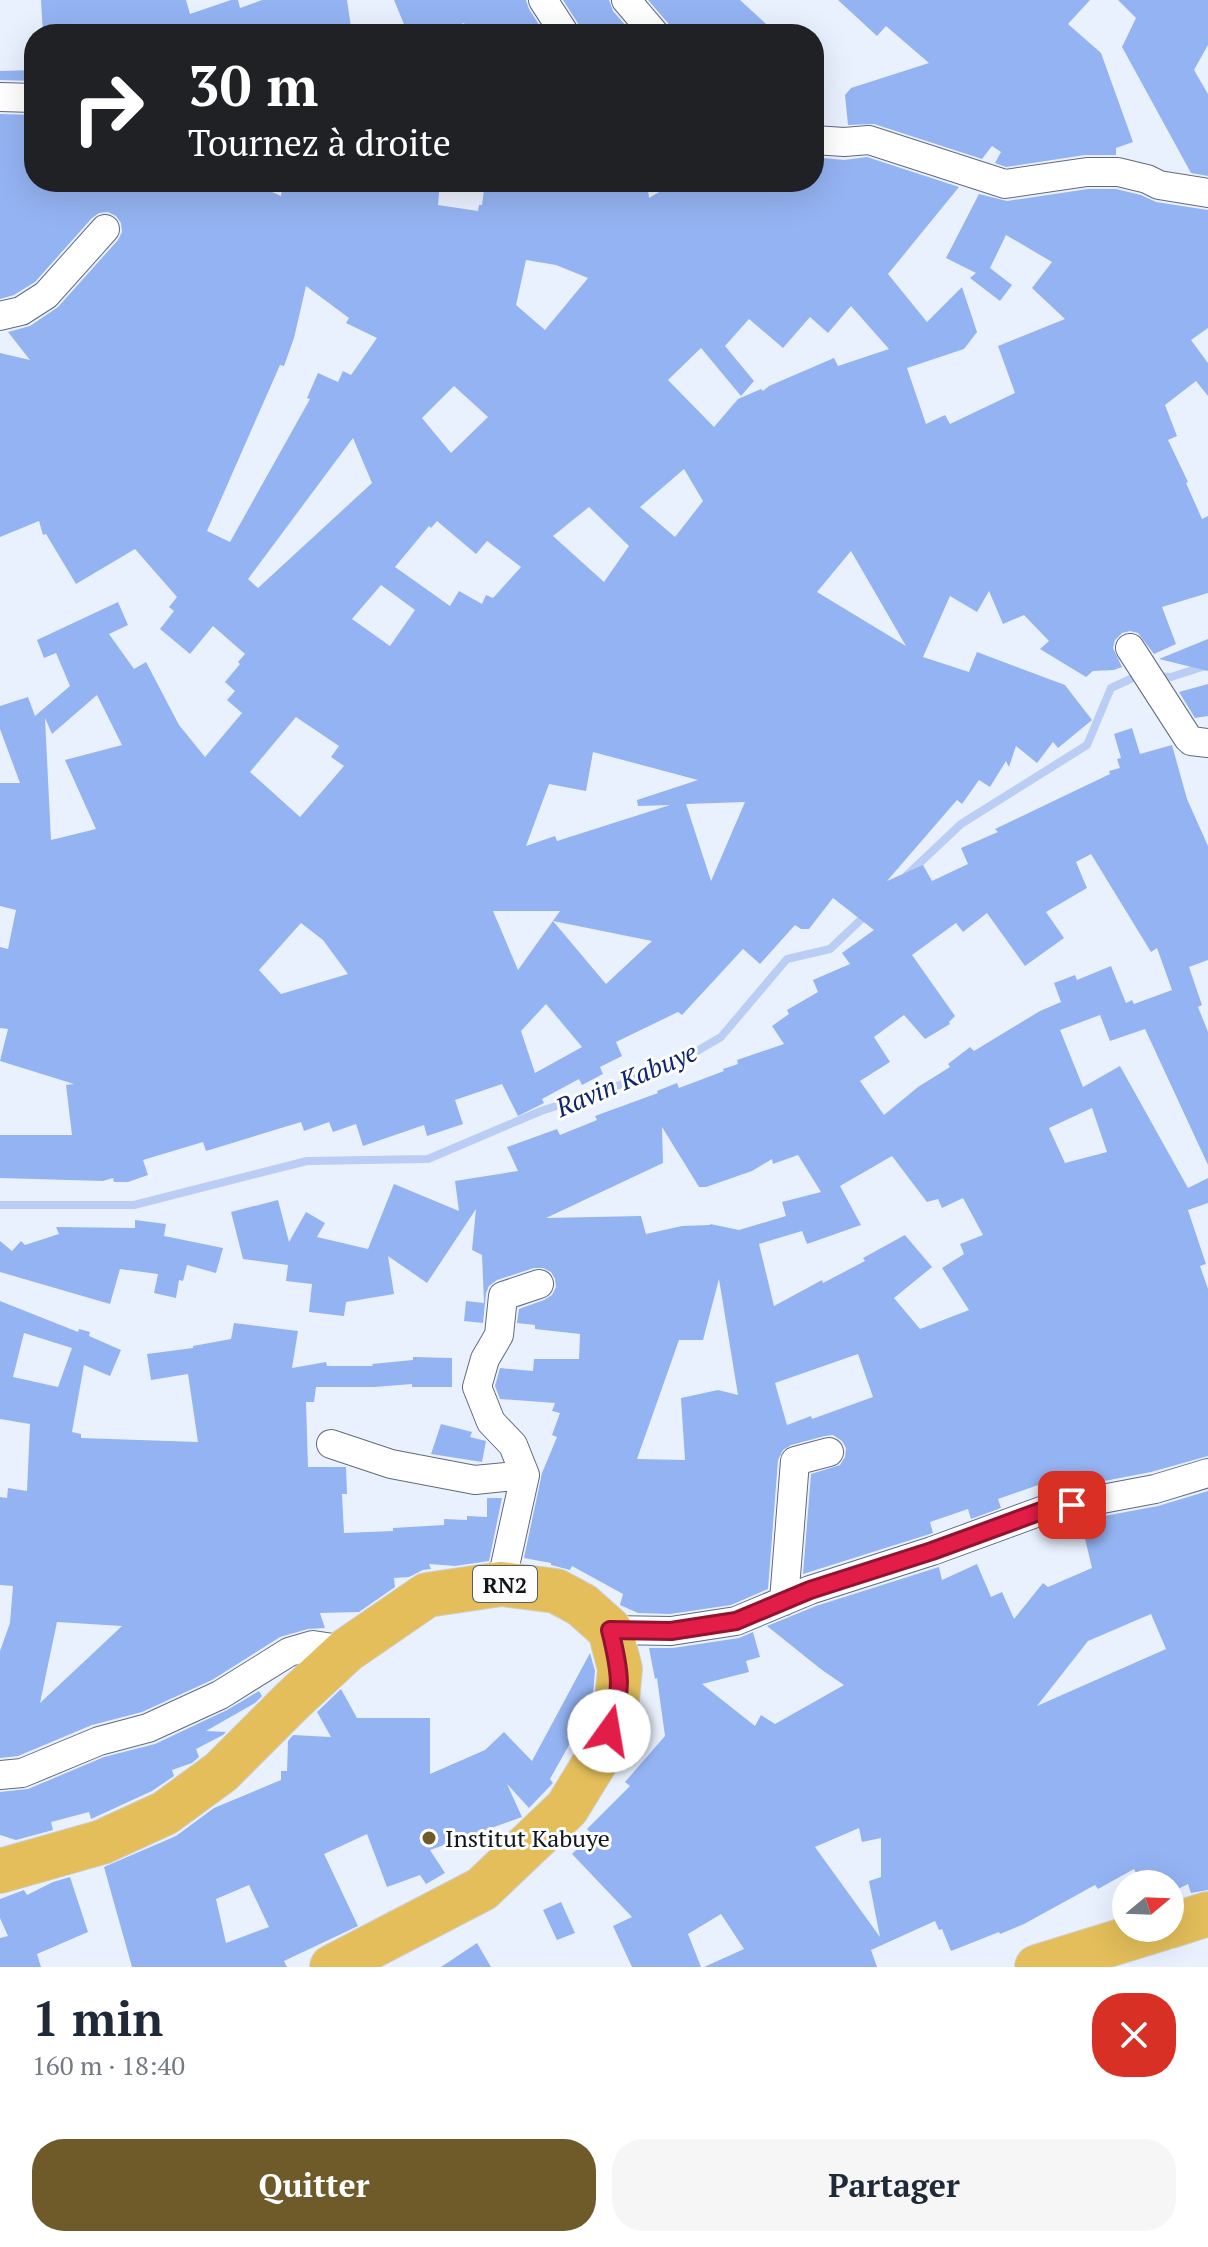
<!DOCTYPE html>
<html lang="fr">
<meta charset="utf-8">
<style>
body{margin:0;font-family:"PT Serif",serif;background:#f6f6f7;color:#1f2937;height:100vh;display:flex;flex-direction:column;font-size:30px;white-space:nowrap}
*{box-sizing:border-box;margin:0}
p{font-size:26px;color:#747a83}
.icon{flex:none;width:44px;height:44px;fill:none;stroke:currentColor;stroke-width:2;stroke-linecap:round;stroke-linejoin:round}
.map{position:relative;height:1967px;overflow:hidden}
.side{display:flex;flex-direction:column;background:#fff;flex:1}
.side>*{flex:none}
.banner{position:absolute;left:24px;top:24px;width:800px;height:168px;border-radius:32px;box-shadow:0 8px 32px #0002;background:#202124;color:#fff;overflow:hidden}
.needle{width:52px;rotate:71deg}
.buttons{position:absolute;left:1112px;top:1870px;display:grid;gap:16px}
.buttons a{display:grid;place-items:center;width:72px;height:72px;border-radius:50%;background:#fff;box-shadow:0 8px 32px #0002;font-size:40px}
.pin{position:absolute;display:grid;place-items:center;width:68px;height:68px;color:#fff;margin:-34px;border-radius:16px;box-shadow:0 4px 12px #0006}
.me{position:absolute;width:88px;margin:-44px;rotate:13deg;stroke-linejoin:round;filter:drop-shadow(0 0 6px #0008)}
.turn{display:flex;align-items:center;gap:28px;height:168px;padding:0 32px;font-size:36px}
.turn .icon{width:104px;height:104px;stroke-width:2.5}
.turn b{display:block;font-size:56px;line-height:68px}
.round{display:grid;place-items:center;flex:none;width:84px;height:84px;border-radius:32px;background:#f6f6f7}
.head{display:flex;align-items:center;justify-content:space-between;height:136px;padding:0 32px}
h1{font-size:48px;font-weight:800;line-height:60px}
.primary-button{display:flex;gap:16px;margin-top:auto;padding:16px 32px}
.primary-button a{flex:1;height:92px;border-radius:32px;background:#6f5a29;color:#fff;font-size:32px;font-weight:800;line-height:92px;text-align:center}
.primary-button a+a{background:#f6f6f7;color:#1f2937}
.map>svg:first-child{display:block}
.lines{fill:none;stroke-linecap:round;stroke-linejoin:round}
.stream{stroke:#bacdf4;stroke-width:8}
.building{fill:#94b3f2;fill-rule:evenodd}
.minor-casing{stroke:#616a7d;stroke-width:30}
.trunk-casing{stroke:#d0d0d2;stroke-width:46}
.minor{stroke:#fff;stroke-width:28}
.trunk{stroke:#e3be5a;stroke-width:44}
.route-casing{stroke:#92132f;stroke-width:20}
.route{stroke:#e11d48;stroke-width:14}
.poi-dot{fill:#6f5a29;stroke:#fefefe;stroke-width:3}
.labels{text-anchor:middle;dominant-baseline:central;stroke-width:6;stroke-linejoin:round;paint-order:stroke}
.shield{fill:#fefefe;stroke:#595c60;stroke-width:2}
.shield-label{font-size:22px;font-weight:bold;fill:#12161d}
.poi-label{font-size:24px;fill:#12161d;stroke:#fefefe;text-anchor:start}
.water-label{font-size:26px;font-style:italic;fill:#0d266d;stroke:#fefefe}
</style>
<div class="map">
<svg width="1208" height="1967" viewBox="0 0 1208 1967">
<rect width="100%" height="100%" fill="#eaf1fe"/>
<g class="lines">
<!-- stream -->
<path class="stream" d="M 1156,676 L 1171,677 L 1208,665
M 907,875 L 961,824 L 1087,745 L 1111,688 L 1137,676 L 1142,676
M 0,1205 L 134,1205 L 307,1161 L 428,1159 L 541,1111 L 620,1085 L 692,1054 L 721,1037 L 787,959 L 830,949 L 869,912"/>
</g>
<!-- building -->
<path class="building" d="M 41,0 L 186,0 L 190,14 L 231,0 L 238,0 L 240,8 L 262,0 L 347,0 L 352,34 L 291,34 L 289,26 L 265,34 L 261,25 L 235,34 L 43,34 Z
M 394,0 L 526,0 L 529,9 L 545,34 L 469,34 L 464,23 L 438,34 L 432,34 L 429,27 L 408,34 Z
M 563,0 L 609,0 L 613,11 L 633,34 L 582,34 L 579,25 Z
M 648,0 L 740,0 L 777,34 L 672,34 L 668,23 Z
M 838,0 L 1090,0 L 1068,24 L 1101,53 L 1133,142 L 1116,148 L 1116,155 L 1085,155 L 1006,167 L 995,163 L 1001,152 L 992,146 L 982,159 L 874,124 L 848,125 L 845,95 L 851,88 L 929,63 L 886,26 L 877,36 Z
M 1118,0 L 1208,0 L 1208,45 L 1194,70 L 1208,94 L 1208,176 L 1191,173 L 1122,47 L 1136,18 Z
M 34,70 L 34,81 L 0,80 L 0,71 Z
M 0,114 L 34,115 L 34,182 L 110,184 L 110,182 L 250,182 L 281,196 L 283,182 L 440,182 L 438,205 L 478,211 L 479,205 L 482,205 L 485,182 L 535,187 L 534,182 L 647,182 L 649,198 L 676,182 L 814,182 L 814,157 L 844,160 L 867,157 L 959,187 L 888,274 L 927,322 L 962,287 L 977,332 L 964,349 L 907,368 L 926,424 L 945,415 L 950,424 L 1015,393 L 998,346 L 1065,319 L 1032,288 L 1052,262 L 1006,235 L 990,268 L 1012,285 L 1000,301 L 970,278 L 976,273 L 946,258 L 979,194 L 1007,201 L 1088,189 L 1116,189 L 1141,195 L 1156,202 L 1208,210 L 1208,328 L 1191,340 L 1208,363 L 1208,396 L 1196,381 L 1165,405 L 1177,436 L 1168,440 L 1188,482 L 1186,483 L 1202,519 L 1208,516 L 1208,593 L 1162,607 L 1176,644 L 1154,654 L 1138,633 L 1130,631 L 1122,633 L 1115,640 L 1113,648 L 1122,667 L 1114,670 L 1093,671 L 1086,677 L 1040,649 L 1049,641 L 1024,615 L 1003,624 L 989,591 L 977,612 L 950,596 L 923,657 L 969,672 L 977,652 L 1065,685 L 1092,720 L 1058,748 L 1053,742 L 1037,763 L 1016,746 L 1009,767 L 1006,761 L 990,787 L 979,780 L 962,804 L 957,800 L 887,881 L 923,865 L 932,881 L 968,864 L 961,848 L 998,832 L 995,829 L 1110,774 L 1109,771 L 1120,768 L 1117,759 L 1121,758 L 1114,734 L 1132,728 L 1140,754 L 1172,745 L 1187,799 L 1208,846 L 1208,960 L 1189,967 L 1202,1005 L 1198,1007 L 1208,1032 L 1208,1165 L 1145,1029 L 1110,1041 L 1100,1015 L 1060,1030 L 1083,1087 L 1120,1066 L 1188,1188 L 1208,1178 L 1208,1203 L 1188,1210 L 1206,1264 L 1200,1266 L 1208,1289 L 1208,1456 L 1151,1472 L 1047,1492 L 1044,1483 L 998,1499 L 1001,1508 L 971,1519 L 968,1509 L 930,1522 L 933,1533 L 803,1574 L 811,1474 L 840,1465 L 845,1457 L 846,1448 L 842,1441 L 833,1435 L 825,1436 L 791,1445 L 783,1450 L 778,1460 L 768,1589 L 731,1605 L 670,1614 L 638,1613 L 620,1605 L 623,1594 L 572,1566 L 570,1570 L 551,1565 L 551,1563 L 524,1558 L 542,1473 L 557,1437 L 552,1435 L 560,1413 L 552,1411 L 555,1403 L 500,1399 L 495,1386 L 500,1368 L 533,1371 L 534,1359 L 579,1359 L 580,1334 L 535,1329 L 535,1325 L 517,1323 L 519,1309 L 544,1300 L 552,1295 L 556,1287 L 555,1279 L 551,1272 L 543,1268 L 534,1268 L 497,1280 L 489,1286 L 486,1293 L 483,1323 L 464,1321 L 466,1301 L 484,1303 L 482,1255 L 472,1250 L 476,1209 L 427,1283 L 388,1256 L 394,1294 L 346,1302 L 344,1316 L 309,1312 L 312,1284 L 286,1281 L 288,1265 L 243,1259 L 231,1212 L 278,1200 L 289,1242 L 306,1212 L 325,1223 L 317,1237 L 368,1249 L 394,1184 L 459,1211 L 455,1181 L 518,1171 L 507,1147 L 557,1129 L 560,1135 L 597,1120 L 595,1116 L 658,1093 L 657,1091 L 677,1083 L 679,1088 L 724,1071 L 723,1069 L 738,1064 L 737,1060 L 784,1044 L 772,1026 L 789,1014 L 787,1010 L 818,992 L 813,980 L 850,964 L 842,953 L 874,930 L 833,898 L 809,929 L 801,929 L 795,925 L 760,964 L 743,949 L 682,1015 L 678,1012 L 616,1042 L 622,1056 L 600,1067 L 603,1074 L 582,1085 L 579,1079 L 542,1099 L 544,1103 L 518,1116 L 502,1084 L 455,1100 L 463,1124 L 427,1136 L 424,1125 L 363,1146 L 356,1124 L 333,1132 L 329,1122 L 304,1131 L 301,1122 L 206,1151 L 203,1142 L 143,1160 L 148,1175 L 128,1182 L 114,1182 L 113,1178 L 103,1181 L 0,1178 L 0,1135 L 72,1135 L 66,1085 L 74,1084 L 0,1061 L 8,1029 L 0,1028 L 0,947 L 8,949 L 16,910 L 0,906 L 0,783 L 20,783 L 0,729 L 0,706 L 28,697 L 35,716 L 70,686 L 56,653 L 44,658 L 37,640 L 118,602 L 128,625 L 109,634 L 134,669 L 146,662 L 179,725 L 205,757 L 242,713 L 227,700 L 235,691 L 225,682 L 240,664 L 238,662 L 245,654 L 213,626 L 190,654 L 160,629 L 174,611 L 169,607 L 177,597 L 135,549 L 76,584 L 46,534 L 43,535 L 39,521 L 0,537 L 0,353 L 30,360 L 8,332 L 30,326 L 58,307 L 118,240 L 122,232 L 121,223 L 116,216 L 108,212 L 99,213 L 92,218 L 35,282 L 14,295 L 0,299 ZM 526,260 L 556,265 L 588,278 L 545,330 L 516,305 ZM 306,286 L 349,318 L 346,323 L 377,338 L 351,375 L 343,371 L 338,382 L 318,373 L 307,398 L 310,399 L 230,542 L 207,531 L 280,365 L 284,366 L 294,338 ZM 851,306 L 889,349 L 838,366 L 834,358 L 769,386 L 763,391 L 761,389 L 738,399 L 714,427 L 668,380 L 701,348 L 741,396 L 754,381 L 725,346 L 749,319 L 783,348 L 810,317 L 828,333 ZM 454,386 L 488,417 L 451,453 L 422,418 ZM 353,438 L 372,483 L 258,588 L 248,579 ZM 684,469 L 703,501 L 675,537 L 640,507 ZM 589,507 L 629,546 L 604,582 L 553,536 ZM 437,521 L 476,554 L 487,541 L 521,567 L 493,598 L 486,595 L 482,604 L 459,591 L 450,606 L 395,567 L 429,526 L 431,528 ZM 851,551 L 906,646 L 817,592 ZM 381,585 L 415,610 L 390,646 L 352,619 ZM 97,695 L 122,745 L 65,760 L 96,829 L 51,840 L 45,718 L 52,734 ZM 296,717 L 339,746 L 331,757 L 344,766 L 300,817 L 250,772 ZM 593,752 L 698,780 L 637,800 L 638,806 L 670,805 L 557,841 L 555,836 L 526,846 L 549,784 L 586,791 ZM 745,802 L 711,881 L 686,804 ZM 1091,854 L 1151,952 L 1157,948 L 1172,990 L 1134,1004 L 1132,1000 L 1126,1003 L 1111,966 L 1077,980 L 1075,975 L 1054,983 L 1061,1002 L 1040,1011 L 974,1051 L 970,1047 L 948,1064 L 950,1067 L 918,1087 L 884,1115 L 860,1081 L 890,1062 L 874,1037 L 904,1015 L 925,1039 L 950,1024 L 949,1022 L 955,1016 L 912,955 L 956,923 L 963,932 L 987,913 L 1025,966 L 1064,938 L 1046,912 L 1087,888 L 1076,862 ZM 493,911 L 560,911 L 518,970 ZM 553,921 L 652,941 L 606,984 ZM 301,923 L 323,940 L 348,974 L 281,994 L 259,970 ZM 546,1004 L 582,1047 L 535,1073 L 521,1031 ZM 1092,1108 L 1107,1152 L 1065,1163 L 1049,1128 ZM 662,1127 L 699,1187 L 706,1187 L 752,1171 L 772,1159 L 773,1164 L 798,1155 L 821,1192 L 782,1202 L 786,1216 L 739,1230 L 710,1224 L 710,1225 L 682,1226 L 646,1234 L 641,1216 L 546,1218 L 663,1163 ZM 892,1156 L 927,1202 L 938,1199 L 942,1208 L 963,1198 L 983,1235 L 960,1244 L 964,1254 L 942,1268 L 969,1310 L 920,1329 L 894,1298 L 932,1267 L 905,1235 L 863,1258 L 865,1261 L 823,1283 L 822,1280 L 774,1306 L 759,1244 L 802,1231 L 807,1244 L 861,1225 L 840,1186 ZM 719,1279 L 738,1395 L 718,1390 L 681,1398 L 685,1460 L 637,1459 L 679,1340 L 703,1340 ZM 858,1354 L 873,1397 L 812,1419 L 811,1416 L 787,1425 L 775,1383 Z
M 1208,639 L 1208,671 L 1159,659 Z
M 1208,684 L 1208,716 L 1195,718 L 1179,692 Z
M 135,1220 L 166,1224 L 164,1236 L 223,1248 L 216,1273 L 187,1265 L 183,1281 L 179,1280 L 176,1298 L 154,1293 L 158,1274 L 120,1269 L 110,1304 L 0,1272 L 0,1241 L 12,1251 L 21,1241 L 25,1245 L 59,1234 L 56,1227 L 135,1228 Z
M 0,1301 L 78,1332 L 79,1329 L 90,1332 L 89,1336 L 121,1350 L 110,1376 L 84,1365 L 72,1432 L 81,1434 L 81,1438 L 198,1442 L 188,1374 L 151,1380 L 147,1354 L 193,1348 L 193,1346 L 231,1339 L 234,1323 L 298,1331 L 292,1368 L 326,1362 L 327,1366 L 373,1366 L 372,1364 L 413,1360 L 413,1357 L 452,1358 L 452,1387 L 412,1387 L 412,1384 L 374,1387 L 316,1387 L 314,1402 L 306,1402 L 308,1467 L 346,1467 L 347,1494 L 342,1494 L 344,1533 L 393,1531 L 393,1528 L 444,1525 L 444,1519 L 467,1520 L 467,1516 L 487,1517 L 487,1498 L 502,1498 L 489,1561 L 455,1566 L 429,1564 L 431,1569 L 423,1570 L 409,1577 L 394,1578 L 395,1587 L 359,1612 L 320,1613 L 325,1628 L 308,1629 L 280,1637 L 212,1680 L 142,1712 L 92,1725 L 18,1756 L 0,1758 L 0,1651 L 10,1623 L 13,1586 L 0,1585 L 0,1497 L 7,1498 L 8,1488 L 27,1491 L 30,1424 L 0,1419 ZM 24,1333 L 72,1348 L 58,1387 L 13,1377 ZM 57,1622 L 122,1626 L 40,1703 Z
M 441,1424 L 472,1432 L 470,1437 L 486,1441 L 482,1462 L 431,1454 Z
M 1208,1491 L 1208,1890 L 1191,1893 L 1188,1884 L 1170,1893 L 1170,1884 L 1141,1884 L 1134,1869 L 1098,1889 L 1095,1885 L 1024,1924 L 1000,1934 L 999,1932 L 951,1951 L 942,1929 L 939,1930 L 935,1921 L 871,1950 L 877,1967 L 704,1967 L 744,1949 L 721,1914 L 688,1934 L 701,1967 L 632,1967 L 613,1926 L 632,1917 L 572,1854 L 592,1834 L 587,1829 L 630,1786 L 625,1782 L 665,1736 L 657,1678 L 655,1679 L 649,1648 L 673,1648 L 739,1638 L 753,1632 L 760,1657 L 746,1661 L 749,1672 L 702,1684 L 755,1726 L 761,1715 L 775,1724 L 844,1685 L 822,1670 L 767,1626 L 816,1606 L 939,1567 L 942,1580 L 977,1564 L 991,1597 L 1002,1592 L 1014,1619 L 1043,1583 L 1048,1587 L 1092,1568 L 1082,1526 L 1073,1528 L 1072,1522 L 1158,1506 ZM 1151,1614 L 1166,1649 L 1037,1706 L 1088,1641 ZM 859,1828 L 862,1842 L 881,1838 L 881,1877 L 869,1881 L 880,1937 L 815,1847 Z
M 590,1653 L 595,1671 L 592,1704 L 550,1779 L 553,1783 L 552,1784 L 529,1808 L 507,1784 L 522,1817 L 430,1850 L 445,1873 L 426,1884 L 420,1875 L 387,1887 L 367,1834 L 324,1854 L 358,1926 L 284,1961 L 287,1967 L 132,1967 L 104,1867 L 176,1836 L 214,1808 L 281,1780 L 281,1771 L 287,1771 L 288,1741 L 293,1735 L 331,1737 L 317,1712 L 341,1689 L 357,1718 L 430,1718 L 430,1774 L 485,1750 L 504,1732 L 532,1761 ZM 249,1885 L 269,1927 L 226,1943 L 216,1899 Z
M 259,1691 L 262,1696 L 255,1703 L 206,1731 L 226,1732 L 223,1735 L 196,1749 L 199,1757 L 192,1763 L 172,1770 L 174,1776 L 152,1791 L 91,1819 L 89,1812 L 51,1822 L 53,1830 L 16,1840 L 0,1835 L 0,1792 L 28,1789 L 104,1757 L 155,1744 L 227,1710 Z
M 70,1877 L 88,1932 L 37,1954 L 41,1967 L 0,1967 L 0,1938 L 8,1936 L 0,1918 L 0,1899 L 24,1890 L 27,1895 L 53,1882 Z
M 561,1902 L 575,1933 L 557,1940 L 543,1910 Z
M 477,1943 L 491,1967 L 441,1967 Z"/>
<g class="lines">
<!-- minor casing -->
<g class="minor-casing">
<path id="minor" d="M 543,0 L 565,34
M 626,0 L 655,34
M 0,97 L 34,98
M 814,140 L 844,142 L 869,140 L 1005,184 L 1087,172 L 1118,172 L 1147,179 L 1159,185 L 1208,193
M 0,316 L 21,311 L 46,295 L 105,229
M 1130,648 L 1188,738 L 1191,741 L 1208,743
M 331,1444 L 391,1464 L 475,1480 L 525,1475
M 501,1584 L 525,1475 L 513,1445 L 491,1422 L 477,1387 L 485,1359 L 499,1335 L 503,1296 L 539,1284
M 784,1601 L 795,1461 L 829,1452
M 610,1630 L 671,1631 L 736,1621 L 810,1590 L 932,1551 L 1044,1510 L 1155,1489 L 1208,1473
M 0,1775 L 22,1773 L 99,1741 L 148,1728 L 220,1695 L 289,1652 L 313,1645 L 347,1650"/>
</g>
<!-- trunk casing -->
<g class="trunk-casing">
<path id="trunk" d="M 0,1871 L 102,1842 L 165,1813 L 221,1772 L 292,1701 L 347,1650 L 427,1595 L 501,1584 L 556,1591 L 582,1605 L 610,1630 L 620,1669 L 616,1711 L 602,1751 L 567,1808 L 482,1889 L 332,1967
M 1170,1926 L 1208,1914
M 1037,1967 L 1163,1928"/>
</g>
<!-- minor -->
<use href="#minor" class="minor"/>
<!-- trunk -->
<use href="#trunk" class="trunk"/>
</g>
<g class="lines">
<!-- route casing -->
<g class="route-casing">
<path id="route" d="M 609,1731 C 624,1692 620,1670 610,1630 L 671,1631 L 736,1621 L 810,1590 L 932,1551 L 1044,1510 L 1072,1505"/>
</g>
<!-- route -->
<use href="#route" class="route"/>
</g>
<!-- markers -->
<circle class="poi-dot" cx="429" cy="1838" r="8"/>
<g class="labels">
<!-- shield labels -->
<rect class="shield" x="473" y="1566" width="64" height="36" rx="6"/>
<g class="shield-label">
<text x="505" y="1584">RN2</text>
</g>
<!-- poi labels -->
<g class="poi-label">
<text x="445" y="1838">Institut Kabuye</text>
</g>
<!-- water labels -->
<g class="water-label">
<text transform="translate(626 1079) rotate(-23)">Ravin Kabuye</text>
</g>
</g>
</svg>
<div class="buttons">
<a><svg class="needle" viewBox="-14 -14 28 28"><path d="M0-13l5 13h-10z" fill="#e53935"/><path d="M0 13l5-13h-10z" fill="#747a83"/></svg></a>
</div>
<div class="pin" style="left:1072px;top:1505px;background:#d93025"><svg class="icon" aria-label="arrive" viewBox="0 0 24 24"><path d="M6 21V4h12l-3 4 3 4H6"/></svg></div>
<svg class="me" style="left:609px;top:1731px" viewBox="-20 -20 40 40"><circle r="19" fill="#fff"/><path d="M0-13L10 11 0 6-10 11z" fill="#e11d48"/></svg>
<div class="banner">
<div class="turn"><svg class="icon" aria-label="right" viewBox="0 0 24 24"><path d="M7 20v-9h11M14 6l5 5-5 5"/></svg><div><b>30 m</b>Tournez à droite</div></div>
</div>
</div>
<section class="side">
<div class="head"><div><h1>1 min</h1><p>160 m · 18:40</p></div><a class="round" style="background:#d93025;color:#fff"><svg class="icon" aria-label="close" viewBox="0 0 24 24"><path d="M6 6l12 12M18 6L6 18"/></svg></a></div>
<div class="primary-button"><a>Quitter</a><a>Partager</a></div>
</section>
